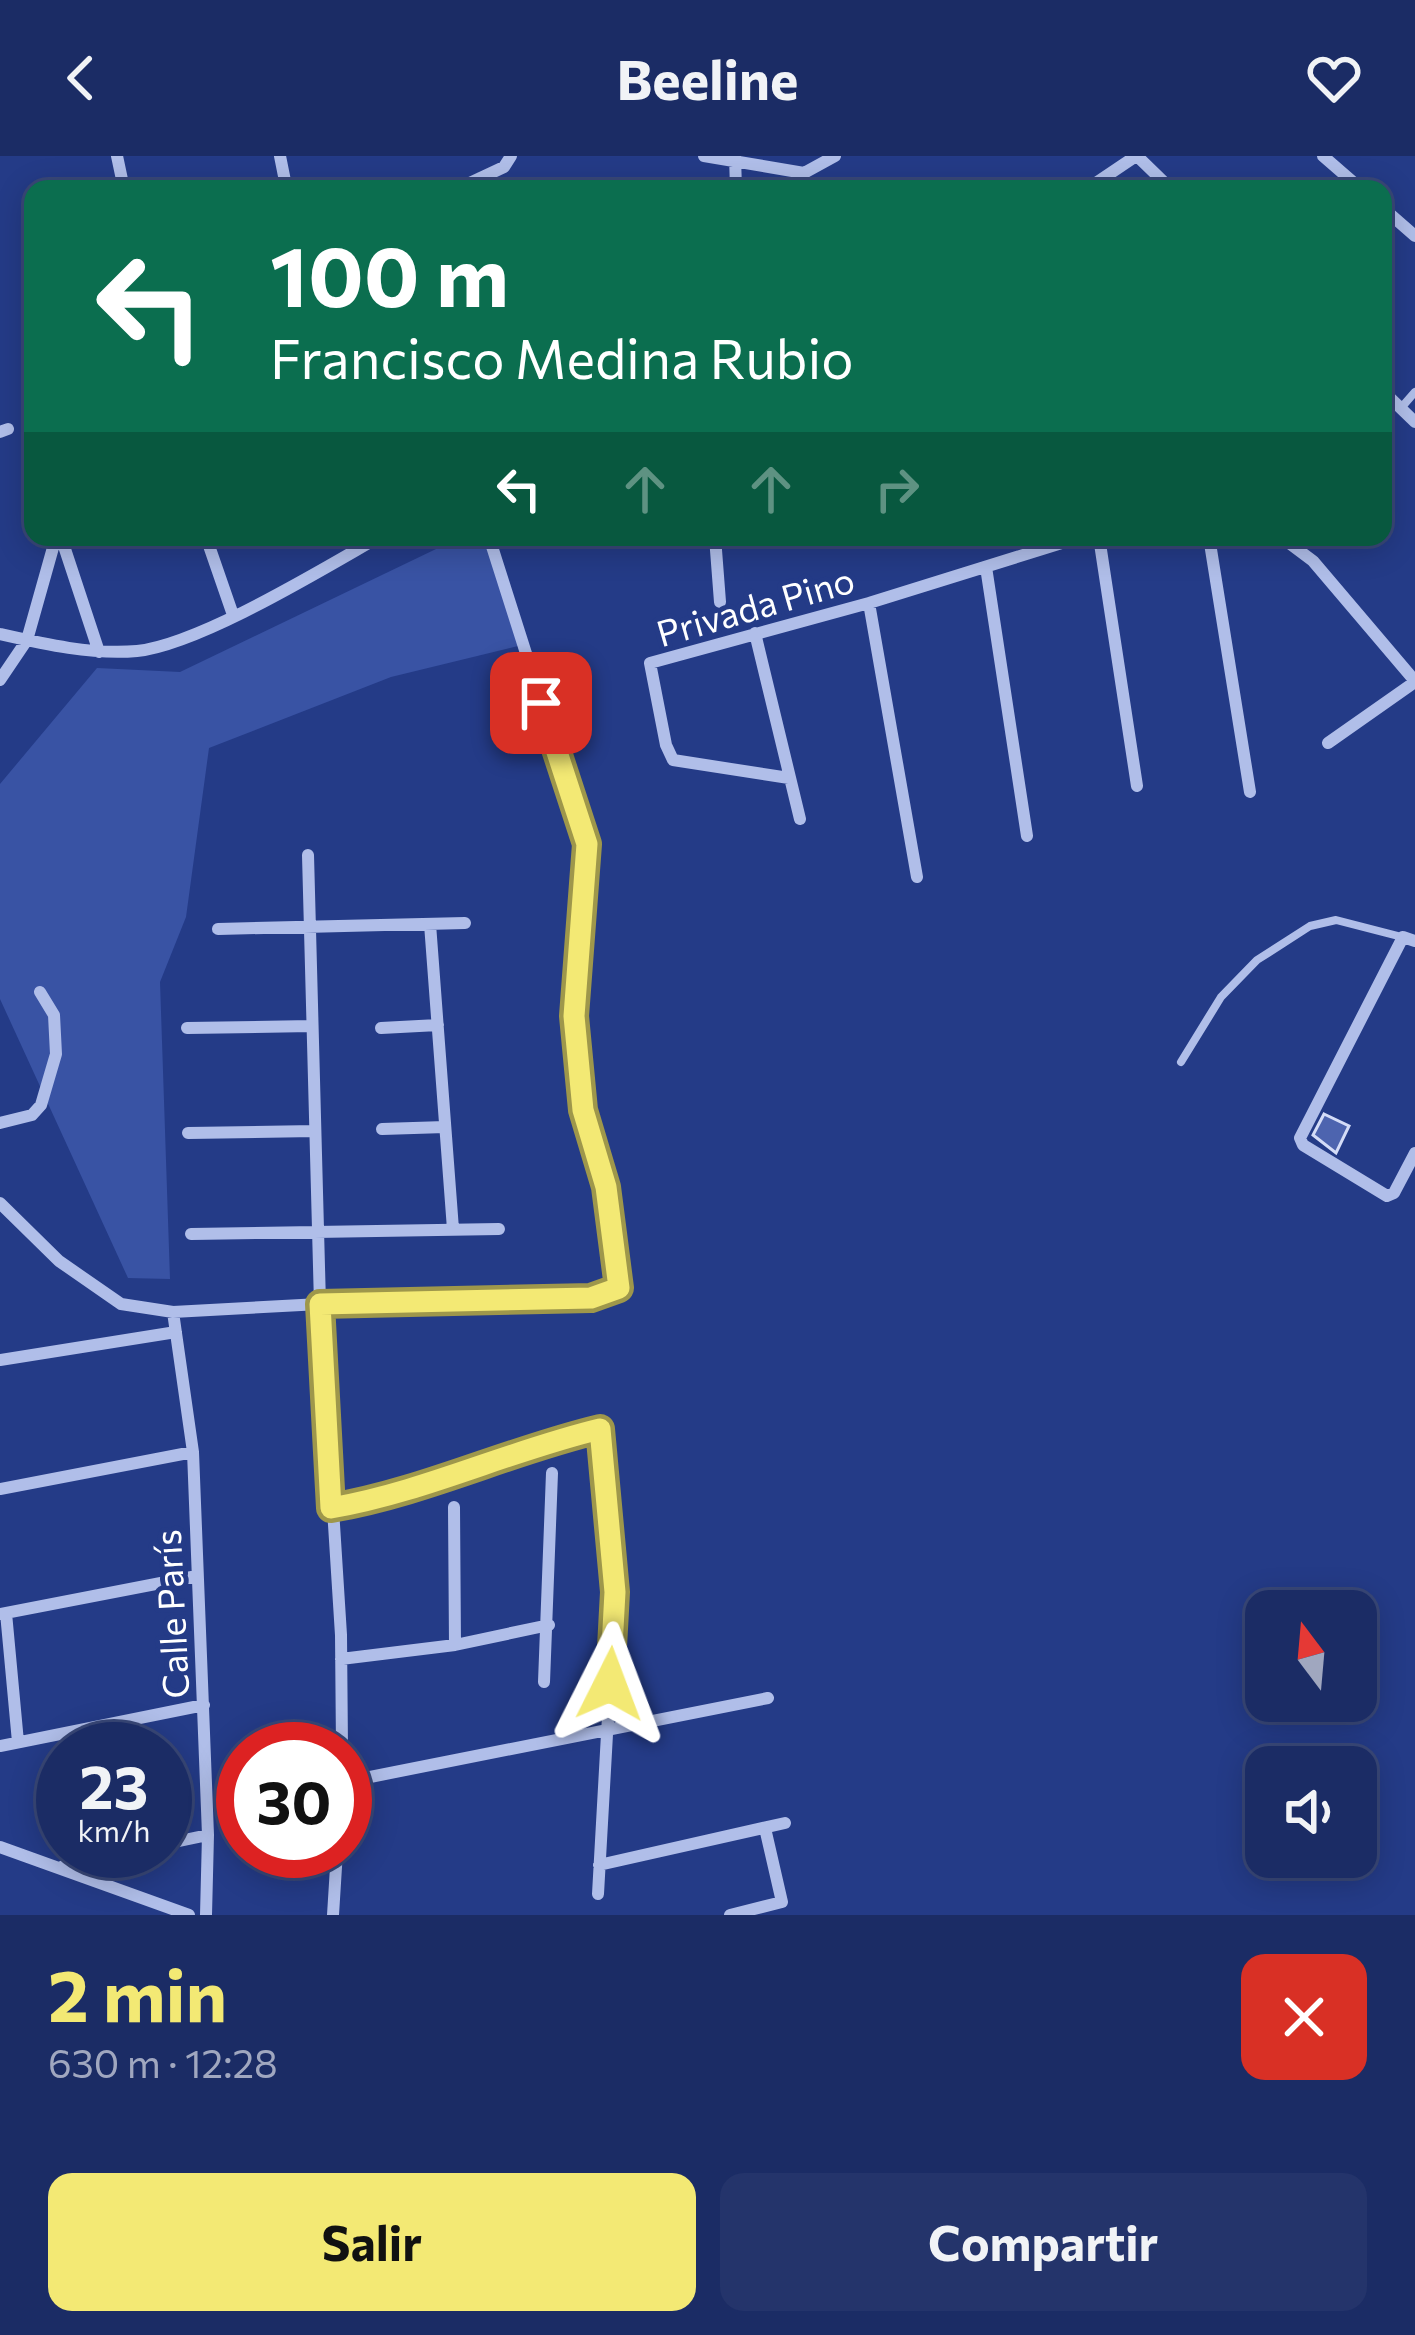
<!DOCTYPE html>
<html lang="es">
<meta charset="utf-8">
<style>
body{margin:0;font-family:Commissioner,sans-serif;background:#24346b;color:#f1f3f6;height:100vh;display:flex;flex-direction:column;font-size:45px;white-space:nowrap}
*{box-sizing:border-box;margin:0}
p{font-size:39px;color:#a0a7bf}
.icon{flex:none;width:66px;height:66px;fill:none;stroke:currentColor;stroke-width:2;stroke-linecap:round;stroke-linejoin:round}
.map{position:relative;height:1759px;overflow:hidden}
.side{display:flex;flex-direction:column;background:#1b2c65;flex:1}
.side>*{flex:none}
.hud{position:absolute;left:24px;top:24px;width:1368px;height:366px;border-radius:24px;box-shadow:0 6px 30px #0003,0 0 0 3px #394879;background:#0b6e4f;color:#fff;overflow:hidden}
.needle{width:78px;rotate:344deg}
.tools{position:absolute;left:1245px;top:1434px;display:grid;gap:24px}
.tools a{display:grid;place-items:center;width:132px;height:132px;border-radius:24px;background:#1b2c65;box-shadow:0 6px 30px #0003,0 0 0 3px #394879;font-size:60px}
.speed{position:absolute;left:36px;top:1566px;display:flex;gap:24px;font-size:60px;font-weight:700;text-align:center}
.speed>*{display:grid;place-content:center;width:156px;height:156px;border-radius:50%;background:#1b2c65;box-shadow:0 6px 30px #0003,0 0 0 3px #394879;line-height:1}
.speed small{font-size:30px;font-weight:400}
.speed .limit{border:18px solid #d22;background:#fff;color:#111}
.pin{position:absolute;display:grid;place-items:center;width:102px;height:102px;color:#fff;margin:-51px;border-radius:24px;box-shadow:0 6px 18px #0006}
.me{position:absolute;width:132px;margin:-66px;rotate:3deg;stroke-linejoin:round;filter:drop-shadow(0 0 9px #0008)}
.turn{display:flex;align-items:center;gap:42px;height:252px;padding:0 48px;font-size:54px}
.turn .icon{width:156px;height:156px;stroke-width:2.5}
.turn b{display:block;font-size:84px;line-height:102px}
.lanes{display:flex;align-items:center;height:114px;padding:0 48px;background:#0003;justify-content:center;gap:60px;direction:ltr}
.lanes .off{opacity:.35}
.round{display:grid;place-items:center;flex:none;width:126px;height:126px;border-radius:24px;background:#24346b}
.headline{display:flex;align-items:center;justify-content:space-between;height:204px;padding:0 48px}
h1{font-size:72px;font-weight:700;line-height:90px;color:#f3e974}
.cta{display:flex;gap:24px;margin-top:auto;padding:24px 48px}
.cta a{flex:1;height:138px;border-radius:24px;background:#f3e974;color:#111;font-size:48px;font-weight:700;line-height:138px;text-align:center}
.cta a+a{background:#24346b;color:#f1f3f6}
header{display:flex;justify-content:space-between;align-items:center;height:156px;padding:0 48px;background:#1b2c65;font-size:54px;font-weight:700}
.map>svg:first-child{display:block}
.green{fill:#3953a4}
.building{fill:#4d64af;stroke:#d4dcf7;stroke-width:3}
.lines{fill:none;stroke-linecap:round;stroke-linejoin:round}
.lane{stroke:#b0bee9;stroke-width:8}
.street{stroke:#b0bee9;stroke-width:12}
.route-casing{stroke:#9e974b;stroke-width:30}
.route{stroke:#f3e974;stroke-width:21}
.labels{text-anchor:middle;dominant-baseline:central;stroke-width:10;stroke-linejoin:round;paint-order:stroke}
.street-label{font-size:36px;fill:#fff;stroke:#243b87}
</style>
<header><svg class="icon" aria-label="back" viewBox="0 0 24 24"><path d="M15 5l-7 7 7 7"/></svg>Beeline<svg class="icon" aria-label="heart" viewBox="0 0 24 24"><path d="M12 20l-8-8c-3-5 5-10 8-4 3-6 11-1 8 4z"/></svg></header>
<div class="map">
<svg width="1415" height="1759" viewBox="0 0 1415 1759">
<rect width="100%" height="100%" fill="#243b87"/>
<!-- green -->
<path class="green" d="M 461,381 L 495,381 L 518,490 L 391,521 L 209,592 L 186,761 L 160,826 L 170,1123 L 128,1122 L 0,843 L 0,628 L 97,512 L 180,516 Z"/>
<!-- building -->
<path class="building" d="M 1324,958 L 1349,970 L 1336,997 L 1313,979 Z"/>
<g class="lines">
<!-- lane -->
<path class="lane" d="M 1401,252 L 1415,236
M 1181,906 L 1221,841 L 1257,804 L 1310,770 L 1336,764 L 1402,781"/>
<!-- street -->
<path class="street" d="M 117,0 L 124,33
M 280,0 L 285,25
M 704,0 L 804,17 L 835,0
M 735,0 L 736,33
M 1137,0 L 1171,33
M 1323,0 L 1361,33
M 457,33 L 504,11 L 511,0
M 1087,33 L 1136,0
M 1383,52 L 1415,80
M 1383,235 L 1415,266
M 0,276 L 8,273
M 61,381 L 99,496
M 206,381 L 233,459
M 715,381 L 720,446
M 1099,381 L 1137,630
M 1209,381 L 1250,636
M 1281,381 L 1313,405 L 1415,525
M 986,411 L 1027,680
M 869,447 L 917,721
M 755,477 L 800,663
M 0,478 C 44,488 92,499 137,495 C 200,488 321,414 379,381
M 0,524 L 27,484 L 56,381
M 1328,587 L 1415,526
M 789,622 L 673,604 L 666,589 L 650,507 L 869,447 L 1081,381
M 308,699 L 320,1148 L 341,1479 L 342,1593
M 430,768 L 453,1073
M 218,773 L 465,767
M 1415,785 L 1403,781 L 1300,982 L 1303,989 L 1387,1040 L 1394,1037 L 1415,997
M 187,872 L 312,870
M 381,872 L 438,869
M 0,967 L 32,959 L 41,949 L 56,898 L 54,859 L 40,836
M 382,973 L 445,971
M 188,977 L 315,975
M 0,1047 L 59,1105 L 121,1148 L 173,1156 L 320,1148 L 591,1142 L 619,1132 L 606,1032 L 583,954 L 574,860 L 587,689 L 489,381
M 191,1078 L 499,1073
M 173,1156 L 193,1296 L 208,1679 L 206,1759
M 0,1204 L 176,1176
M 0,1333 L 193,1296
M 454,1351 L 455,1489
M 331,1352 C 424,1336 508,1295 600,1273 L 615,1436 L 598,1738
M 6,1457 L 18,1586
M 0,1458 L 197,1420
M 341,1503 L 455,1489 L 549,1469
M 544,1526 L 552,1317
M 0,1590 L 204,1549
M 345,1626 L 768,1542
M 165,1688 L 208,1679
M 0,1691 L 189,1759
M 599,1709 L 785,1667
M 63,1710 L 134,1695
M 333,1759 L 337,1695
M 730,1759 L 782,1746 L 765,1672"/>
</g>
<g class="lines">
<!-- route casing -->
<g class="route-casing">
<path id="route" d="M 541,547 L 587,688 L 574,860 L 583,954 L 606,1031 L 619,1132 L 591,1142 L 320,1148 L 331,1352 C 424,1336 508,1295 600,1273 L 615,1436 L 610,1528"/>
</g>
<!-- route -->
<use href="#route" class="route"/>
</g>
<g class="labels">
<!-- street labels -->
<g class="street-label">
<text transform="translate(755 449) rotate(-16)">Privada Pino</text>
<text transform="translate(170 1458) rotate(-93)">Calle París</text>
</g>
</g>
</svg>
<div class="tools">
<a><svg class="needle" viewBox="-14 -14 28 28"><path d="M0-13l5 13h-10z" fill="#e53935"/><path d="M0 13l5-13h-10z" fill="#a0a7bf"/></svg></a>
<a><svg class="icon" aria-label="sound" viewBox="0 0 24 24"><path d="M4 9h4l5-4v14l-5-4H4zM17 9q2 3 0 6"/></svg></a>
</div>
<div class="speed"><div>23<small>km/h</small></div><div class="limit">30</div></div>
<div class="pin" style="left:541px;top:547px;background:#d93025"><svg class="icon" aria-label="arrive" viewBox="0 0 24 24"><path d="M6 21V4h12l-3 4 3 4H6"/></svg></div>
<svg class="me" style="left:610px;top:1528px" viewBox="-20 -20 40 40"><path d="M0-17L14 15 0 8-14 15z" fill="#f3e974" stroke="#fff" stroke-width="4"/></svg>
<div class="hud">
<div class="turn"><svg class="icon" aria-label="left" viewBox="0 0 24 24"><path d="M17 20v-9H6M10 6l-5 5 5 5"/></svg><div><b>100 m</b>Francisco Medina Rubio</div></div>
<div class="lanes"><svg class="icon" aria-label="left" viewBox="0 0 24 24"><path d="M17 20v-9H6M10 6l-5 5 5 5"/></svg><svg class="icon off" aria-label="ahead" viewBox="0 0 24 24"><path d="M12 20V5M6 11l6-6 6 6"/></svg><svg class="icon off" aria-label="ahead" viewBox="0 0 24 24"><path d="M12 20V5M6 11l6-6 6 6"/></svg><svg class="icon off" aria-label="right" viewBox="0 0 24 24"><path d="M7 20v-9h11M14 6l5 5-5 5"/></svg></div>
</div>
</div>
<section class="side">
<div class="headline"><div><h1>2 min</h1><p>630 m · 12:28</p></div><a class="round" style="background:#d93025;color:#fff"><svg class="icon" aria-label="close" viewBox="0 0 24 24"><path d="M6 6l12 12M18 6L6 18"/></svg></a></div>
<div class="cta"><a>Salir</a><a>Compartir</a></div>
</section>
